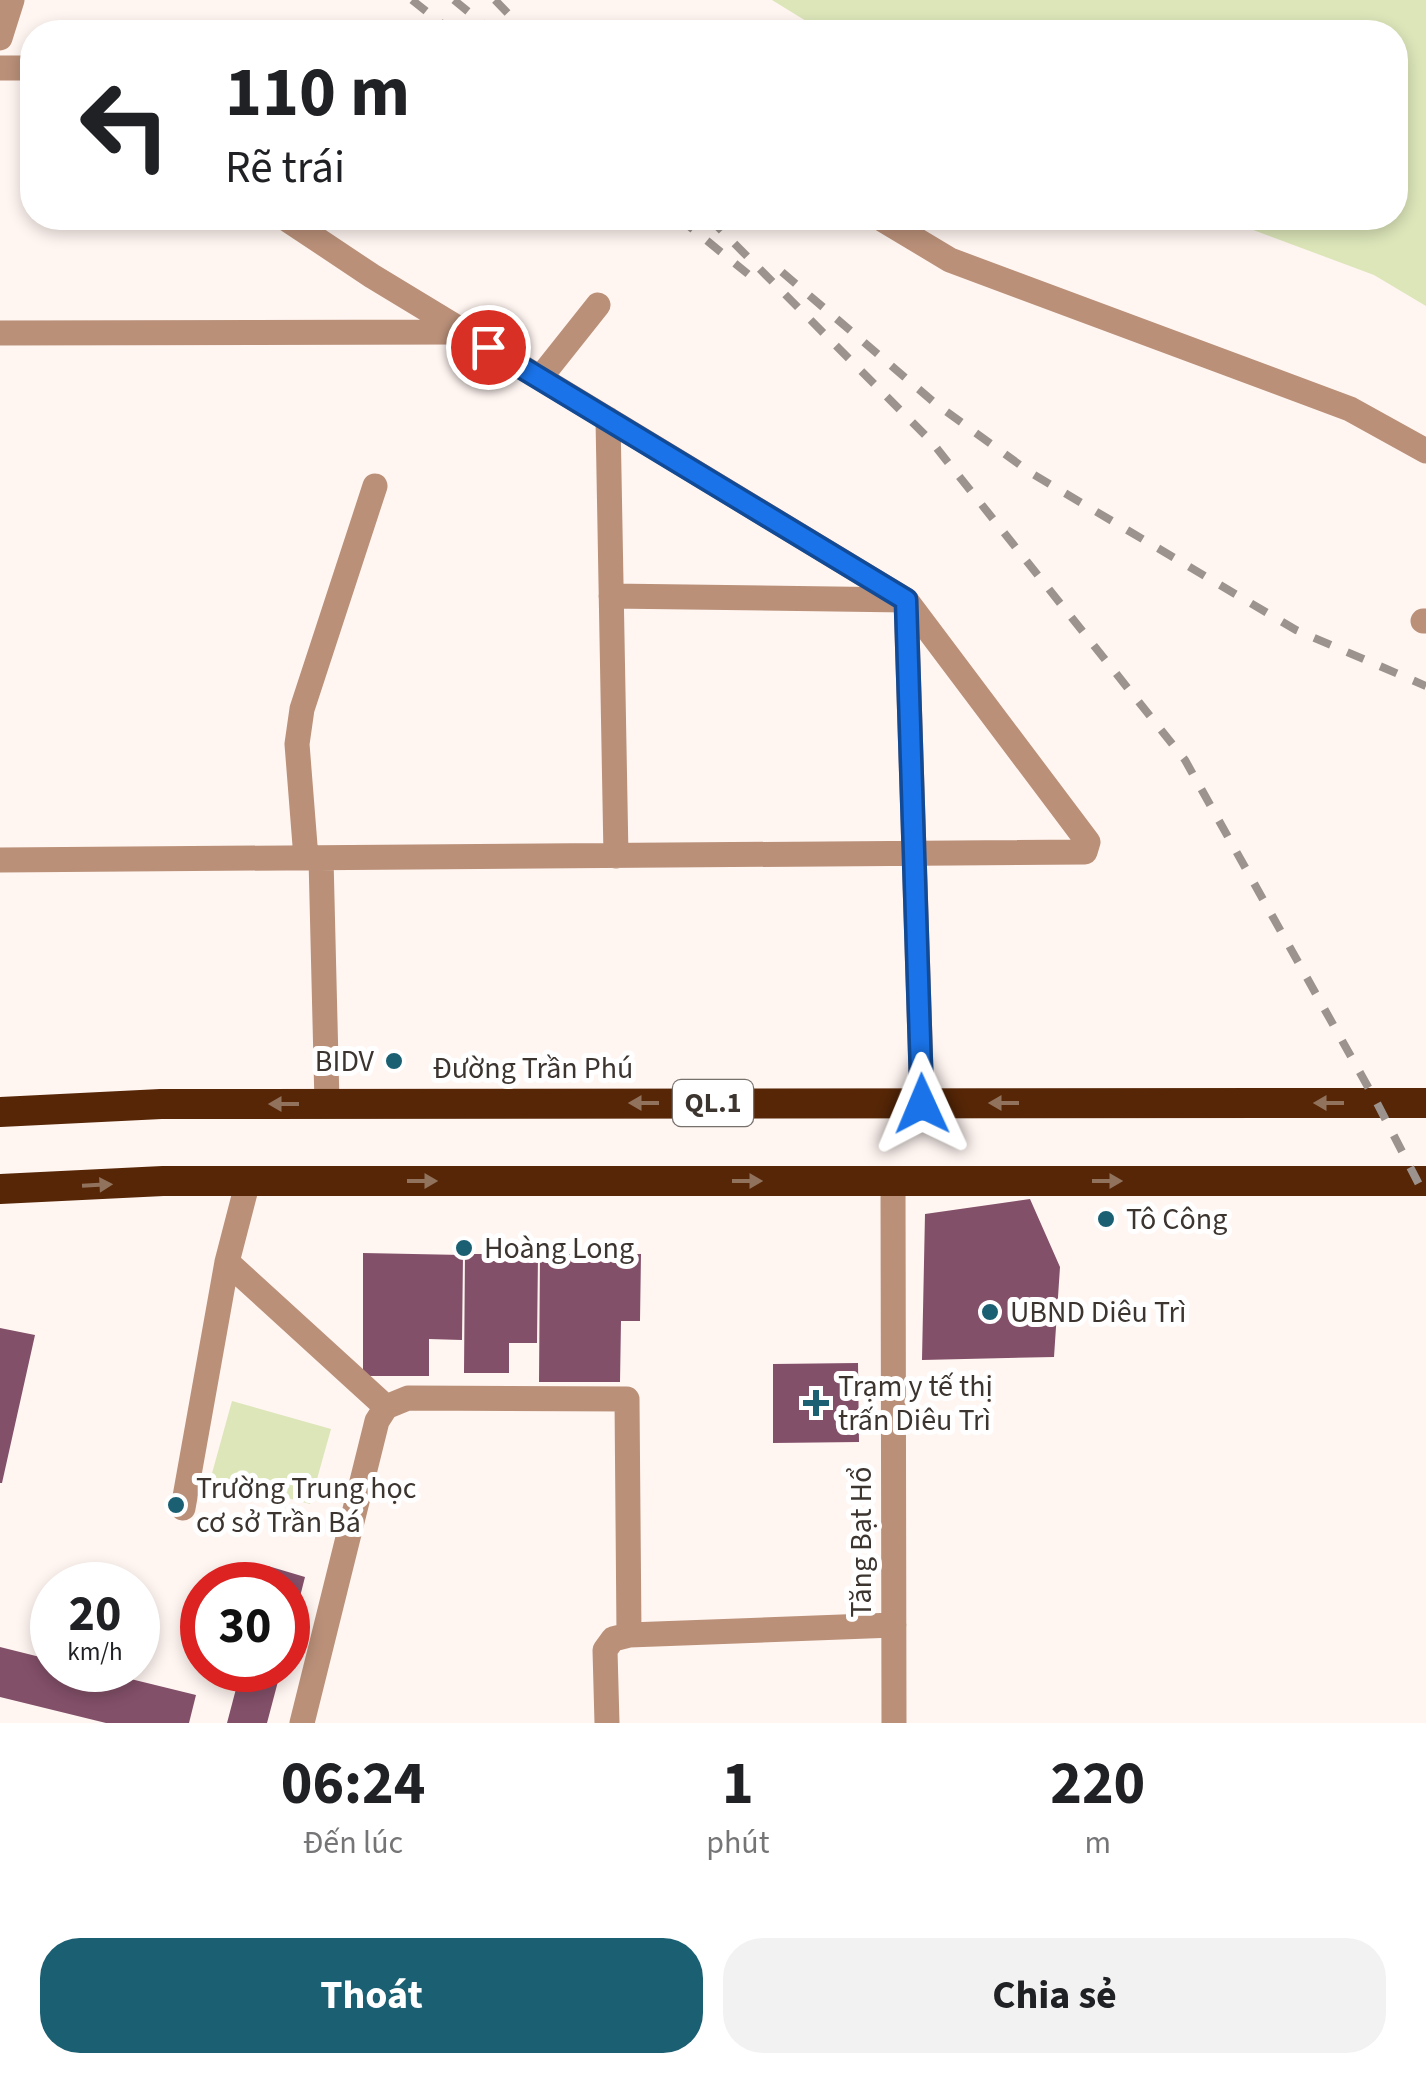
<!DOCTYPE html>
<html lang="vi">
<meta charset="utf-8">
<style>
body{margin:0;font-family:"Source Sans 3",sans-serif;background:#f2f2f2;color:#202124;height:100vh;display:flex;flex-direction:column;font-size:38px;white-space:nowrap}
*{box-sizing:border-box;margin:0}
p{font-size:32px;color:#757577}
.icon{flex:none;width:55px;height:55px;fill:none;stroke:currentColor;stroke-width:2;stroke-linecap:round;stroke-linejoin:round}
.map{position:relative;height:1723px;overflow:hidden}
.side{display:flex;flex-direction:column;background:#fff;flex:1}
.side>*{flex:none}
.top-card{position:absolute;left:20px;top:20px;width:1388px;height:210px;border-radius:40px;box-shadow:0 5px 15px #0003;background:#fff;color:#202124;overflow:hidden}
.speed{position:absolute;left:30px;top:1562px;display:flex;gap:20px;font-size:50px;font-weight:700;text-align:center}
.speed>*{display:grid;place-content:center;width:130px;height:130px;border-radius:50%;background:#fff;box-shadow:0 5px 15px #0003;line-height:1}
.speed small{font-size:25px;font-weight:400}
.speed .limit{border:15px solid #d22;background:#fff;color:#111}
.pin{position:absolute;display:grid;place-items:center;width:85px;height:85px;color:#fff;margin:-42px;border:5px solid #fff;border-radius:50%;box-shadow:0 2px 10px #0007}
.me{position:absolute;width:110px;margin:-55px;rotate:359deg;stroke-linejoin:round;filter:drop-shadow(0 0 8px #0008)}
.turn{display:flex;align-items:center;gap:35px;height:210px;padding:0 40px;font-size:45px}
.turn .icon{width:130px;height:130px;stroke-width:2.5}
.turn b{display:block;font-size:70px;line-height:85px}
.eta{display:flex;justify-content:space-evenly;align-items:center;height:170px;text-align:center}
.eta b{font-size:60px;font-weight:700;line-height:70px}
.primary-button{display:flex;gap:20px;margin-top:auto;padding:20px 40px}
.primary-button a{flex:1;height:115px;border-radius:40px;background:#1b5f72;color:#fff;font-size:40px;font-weight:700;line-height:115px;text-align:center}
.primary-button a+a{background:#f2f2f2;color:#202124}
.map>svg:first-child{display:block}
.green{fill:#dce6b9}
.building{fill:#835069}
.lines{fill:none;stroke-linecap:round;stroke-linejoin:round}
.minor{stroke:#ba9079;stroke-width:25}
.highway{stroke:#562606;stroke-width:30}
.rail{stroke:#9c938e;stroke-width:8;stroke-dasharray:18 18;stroke-linecap:butt}
.oneway{fill:#91725d}
.route-casing{stroke:#114b97;stroke-width:25}
.route{stroke:#1a73e8;stroke-width:18}
.poi-dot{fill:#1b5f72;stroke:#fff;stroke-width:4}
.labels{text-anchor:middle;dominant-baseline:central;stroke-width:10;stroke-linejoin:round;paint-order:stroke}
.shield{fill:#fff;stroke:#76716d;stroke-width:2.5}
.shield-label{font-size:28px;font-weight:bold;fill:#3c342f}
.poi-label{font-size:30px;fill:#3c342f;stroke:#fff;text-anchor:start}
.street-label{font-size:30px;fill:#3c342f;stroke:#fff}
</style>
<div class="map">
<svg width="1426" height="1723" viewBox="0 0 1426 1723">
<rect width="100%" height="100%" fill="#fff5f1"/>
<!-- green -->
<path class="green" d="M 772,0 L 1426,0 L 1426,306 L 1374,275 L 1221,218 L 1395,218 L 1395,32 L 824,32 Z
M 232,1401 L 331,1429 L 310,1504 L 211,1477 Z"/>
<!-- building -->
<path class="building" d="M 1030,1199 L 1060,1267 L 1054,1357 L 922,1360 L 925,1214 Z
M 363,1253 L 463,1255 L 462,1340 L 429,1339 L 429,1376 L 363,1376 Z
M 465,1254 L 538,1254 L 537,1343 L 509,1343 L 509,1373 L 464,1373 Z
M 540,1254 L 641,1254 L 640,1321 L 621,1321 L 620,1382 L 539,1382 Z
M 0,1328 L 35,1335 L 2,1483 L 0,1483 Z
M 858,1363 L 859,1442 L 773,1443 L 773,1364 Z
M 268,1566 L 305,1577 L 289,1640 L 288,1585 L 264,1585 Z
M 0,1647 L 52,1660 L 52,1670 L 94,1670 L 196,1695 L 189,1723 L 106,1723 L 0,1697 Z
M 241,1670 L 281,1670 L 267,1723 L 227,1723 Z"/>
<g class="lines">
<!-- minor -->
<path class="minor" d="M 0,38 L 12,0
M 0,68 L 32,68
M 880,218 L 950,260 L 1350,409 L 1426,451
M 0,333 L 460,332
M 540,378 L 598,305
M 608,419 L 616,856
M 611,596 L 906,600 L 922,1103
M 1423,621 L 1426,621
M 306,858 L 297,744 L 302,709 L 375,486
M 321,858 L 327,1103
M 0,860 L 1085,852 L 1088,842 L 906,600 L 372,276 L 285,218
M 893,1181 L 894,1723
M 227,1262 L 386,1407
M 183,1508 L 227,1262 L 248,1181
M 302,1723 L 377,1421 L 386,1407 L 408,1398 L 627,1399 L 629,1635 L 894,1625
M 607,1723 L 605,1650 L 613,1639 L 629,1635"/>
<!-- highway -->
<path class="highway" d="M 0,1112 L 161,1104 L 1426,1103
M 0,1189 L 163,1181 L 1426,1181"/>
<!-- rail -->
<path class="rail" d="M 412,0 L 452,32
M 454,0 L 493,32
M 495,0 L 526,32
M 679,218 L 748,274
M 709,218 L 931,441 L 1185,760 L 1377,1103 L 1426,1198
M 782,272 L 936,404 L 1031,473 L 1296,630 L 1426,686"/>
</g>
<!-- one-way arrows -->
<defs><path id="oneway-solid" d="M-6-.8H1V-3.2L6.5 0L1 3.2V.8H-6Z" transform="scale(2.5)"/></defs>
<g class="oneway">
<use href="#oneway-solid" transform="translate(644 1103) rotate(180)"/>
<use href="#oneway-solid" transform="translate(1004 1103) rotate(180)"/>
<use href="#oneway-solid" transform="translate(1329 1103) rotate(180)"/>
<use href="#oneway-solid" transform="translate(284 1104) rotate(180)"/>
<use href="#oneway-solid" transform="translate(422 1181)"/>
<use href="#oneway-solid" transform="translate(747 1181)"/>
<use href="#oneway-solid" transform="translate(1107 1181)"/>
<use href="#oneway-solid" transform="translate(97 1185) rotate(-3)"/>
</g>
<g class="lines">
<!-- route casing -->
<g class="route-casing">
<path id="route" d="M 488,347 L 906,600 L 922,1104"/>
</g>
<!-- route -->
<use href="#route" class="route"/>
</g>
<!-- markers -->
<g class="poi-dot">
<circle cx="394" cy="1061" r="10"/>
<circle cx="1106" cy="1219" r="10"/>
<circle cx="464" cy="1248" r="10"/>
<circle cx="990" cy="1312" r="10"/>
<path d="M811 1388h10v10h10v10h-10v10h-10v-10h-10v-10h10z"/>
<circle cx="176" cy="1505" r="10"/>
</g>
<g class="labels">
<!-- shield labels -->
<rect class="shield" x="673" y="1080" width="80" height="46" rx="8"/>
<g class="shield-label">
<text x="713" y="1103">QL.1</text>
</g>
<!-- poi labels -->
<g class="poi-label">
<text x="374" y="1061" text-anchor="end">BIDV</text>
<text x="1126" y="1219">Tô Công</text>
<text x="484" y="1248">Hoàng Long</text>
<text x="1010" y="1312">UBND Diêu Trì</text>
<text x="838" y="1386">Trạm y tế thị<tspan x="838" dy="34">trấn Diêu Trì</tspan></text>
<text x="196" y="1488">Trường Trung học<tspan x="196" dy="34">cơ sở Trần Bá</tspan></text>
</g>
<!-- street labels -->
<g class="street-label">
<text x="533" y="1068">Đường Trần Phú</text>
<text transform="translate(861 1542) rotate(-90)">Tăng Bạt Hổ</text>
</g>
</g>
</svg>
<div class="speed"><div>20<small>km/h</small></div><div class="limit">30</div></div>
<div class="pin" style="left:488px;top:347px;background:#d93025"><svg class="icon" aria-label="arrive" viewBox="0 0 24 24"><path d="M6 21V4h12l-3 4 3 4H6"/></svg></div>
<svg class="me" style="left:922px;top:1104px" viewBox="-20 -20 40 40"><path d="M0-17L14 15 0 8-14 15z" fill="#1a73e8" stroke="#fff" stroke-width="4"/></svg>
<div class="top-card">
<div class="turn"><svg class="icon" aria-label="left" viewBox="0 0 24 24"><path d="M17 20v-9H6M10 6l-5 5 5 5"/></svg><div><b>110 m</b>Rẽ trái</div></div>
</div>
</div>
<section class="side">
<div class="eta">
<div><b>06:24</b><p>Đến lúc</p></div>
<div><b>1</b><p>phút</p></div>
<div><b>220</b><p>m</p></div>
</div>
<div class="primary-button"><a>Thoát</a><a>Chia sẻ</a></div>
</section>
